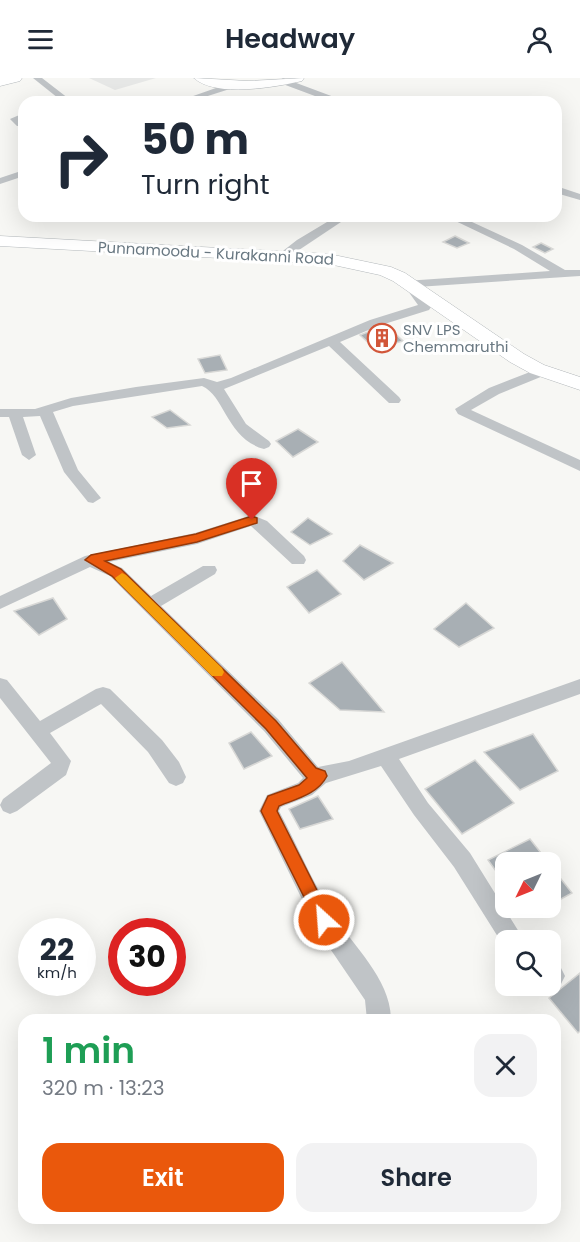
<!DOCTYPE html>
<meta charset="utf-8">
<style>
body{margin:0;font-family:Poppins,sans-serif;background:#f2f2f3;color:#1f2937;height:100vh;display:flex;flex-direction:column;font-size:22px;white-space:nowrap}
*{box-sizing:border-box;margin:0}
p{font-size:20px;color:#747a83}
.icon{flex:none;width:33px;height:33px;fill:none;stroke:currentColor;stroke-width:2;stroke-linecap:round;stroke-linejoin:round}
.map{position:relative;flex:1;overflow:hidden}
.sheet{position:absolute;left:18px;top:936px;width:543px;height:210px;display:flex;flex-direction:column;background:#fff;border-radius:18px;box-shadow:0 6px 24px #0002}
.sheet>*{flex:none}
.banner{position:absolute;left:18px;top:18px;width:544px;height:126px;border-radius:18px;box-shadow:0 6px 24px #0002;background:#fff;color:#1f2937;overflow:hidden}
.needle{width:39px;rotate:227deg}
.tools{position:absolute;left:495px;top:774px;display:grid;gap:12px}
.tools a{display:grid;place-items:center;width:66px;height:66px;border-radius:12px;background:#fff;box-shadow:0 6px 24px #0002;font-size:30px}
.speed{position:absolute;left:18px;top:840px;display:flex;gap:12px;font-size:30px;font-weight:700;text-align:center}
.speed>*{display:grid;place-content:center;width:78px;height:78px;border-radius:50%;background:#fff;box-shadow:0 6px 24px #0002;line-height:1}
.speed small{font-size:15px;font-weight:400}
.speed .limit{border:9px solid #d22;background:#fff;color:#111}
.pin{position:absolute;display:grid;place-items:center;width:51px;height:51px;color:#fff;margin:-62px -26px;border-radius:50% 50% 50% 0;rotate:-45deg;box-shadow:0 0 6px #0007}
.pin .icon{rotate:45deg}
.me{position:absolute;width:66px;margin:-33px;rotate:334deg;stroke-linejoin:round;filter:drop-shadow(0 0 4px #0008)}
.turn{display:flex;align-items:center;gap:21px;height:126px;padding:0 24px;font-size:27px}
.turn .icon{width:78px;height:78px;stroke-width:2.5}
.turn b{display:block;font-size:42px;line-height:51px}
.round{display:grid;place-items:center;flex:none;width:63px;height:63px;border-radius:18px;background:#f2f2f3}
.overview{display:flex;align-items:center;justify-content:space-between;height:102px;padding:0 24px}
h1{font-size:36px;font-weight:600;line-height:45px;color:#1e9e55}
.button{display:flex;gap:12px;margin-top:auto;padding:12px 24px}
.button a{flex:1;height:69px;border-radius:18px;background:#ea580c;color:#fff;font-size:24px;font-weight:600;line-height:69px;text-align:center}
.button a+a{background:#f2f2f3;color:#1f2937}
header{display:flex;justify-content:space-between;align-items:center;height:78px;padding:0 24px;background:#fff;font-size:27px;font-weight:600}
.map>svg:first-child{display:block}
.built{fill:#e7e8e7}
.building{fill:#a8afb4;stroke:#d8d8d6;stroke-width:1.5}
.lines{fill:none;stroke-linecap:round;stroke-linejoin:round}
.secondary-casing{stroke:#b3b8bb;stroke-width:1}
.street{fill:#c0c4c7;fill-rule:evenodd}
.secondary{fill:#fff;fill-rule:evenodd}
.route{fill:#ea580c;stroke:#983908;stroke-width:1.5}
.slow{fill:#f59e0b}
.labels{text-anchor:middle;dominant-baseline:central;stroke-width:6;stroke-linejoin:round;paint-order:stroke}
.far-street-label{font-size:15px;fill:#697882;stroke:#fff}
.far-poi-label{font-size:15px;fill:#697882;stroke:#fff;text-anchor:start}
</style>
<header><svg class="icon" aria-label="menu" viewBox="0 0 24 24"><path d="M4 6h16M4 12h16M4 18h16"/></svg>Headway<svg class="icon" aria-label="person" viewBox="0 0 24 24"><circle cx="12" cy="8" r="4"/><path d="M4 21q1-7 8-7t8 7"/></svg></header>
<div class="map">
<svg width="580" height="1164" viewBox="0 0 580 1164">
<rect width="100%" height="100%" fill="#f7f7f4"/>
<!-- built -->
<path class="built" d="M 89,0 L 156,0 L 115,12 Z"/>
<!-- building -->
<path class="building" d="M 455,158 L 469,165 L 457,170 L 443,164 Z
M 541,165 L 553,171 L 545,175 L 533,169 Z
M 386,247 L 403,263 L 375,271 L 360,257 Z
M 220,277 L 227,292 L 205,295 L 198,281 Z
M 170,332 L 190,347 L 167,350 L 152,339 Z
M 298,351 L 318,364 L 293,379 L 276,363 Z
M 308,440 L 332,456 L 310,467 L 291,454 Z
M 360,467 L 393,485 L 364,502 L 343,483 Z
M 317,492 L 341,516 L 309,535 L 287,509 Z
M 53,520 L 67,541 L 39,557 L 14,533 Z
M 466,525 L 494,550 L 459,569 L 434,551 Z
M 342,584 L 384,634 L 340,632 L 309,605 Z
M 251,654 L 272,678 L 244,691 L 229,665 Z
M 533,656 L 558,693 L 520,712 L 484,674 Z
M 475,682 L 514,725 L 462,756 L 425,711 Z
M 318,718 L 333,741 L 300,751 L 289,731 Z
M 530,761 L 548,784 L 506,784 L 506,807 L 488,782 Z
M 550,787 L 572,815 L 550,827 Z
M 522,830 L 545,830 L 528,839 Z
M 580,895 L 580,953 L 578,955 L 549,920 Z"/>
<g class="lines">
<!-- secondary casing -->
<g class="secondary-casing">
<path id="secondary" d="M 0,0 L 22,0 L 20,3 L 0,8 Z
M 194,0 L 248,3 L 304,0 L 302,3 C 276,9 215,20 194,0 Z
M 0,158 L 329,176 L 391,189 L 405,195 L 524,276 L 544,287 L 580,299 L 580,312 L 530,295 L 510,284 L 393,203 L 380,197 L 329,186 L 0,168 Z"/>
</g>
<!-- street -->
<path class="street" d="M 33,0 L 42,0 L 73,24 L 63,24 Z
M 283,0 L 342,22 L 343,24 L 331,24 L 280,5 L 279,3 Z
M 233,4 L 237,7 L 236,9 L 189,24 L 179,23 Z
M 24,35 L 24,41 L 21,42 L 23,48 L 17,48 L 10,41 Z
M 24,92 L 24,98 L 0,106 L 0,100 Z
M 556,108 L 580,116 L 580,122 L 556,115 Z
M 337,138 L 350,138 L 287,180 L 279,180 L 279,176 L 297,162 Z
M 445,138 L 459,138 L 522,167 L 565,192 L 580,192 L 580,198 L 417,209 L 431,229 L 429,232 L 378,248 L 340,264 L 399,319 L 401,322 L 399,325 L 389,325 L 329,268 L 224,311 L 246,346 L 269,363 L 271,366 L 269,369 L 264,371 C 227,361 225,318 202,308 L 73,328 L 53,334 L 78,392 L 101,420 L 93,425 L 88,424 L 64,394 L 40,338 L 23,339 L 36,377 L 29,382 L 22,377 L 9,339 L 0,339 L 0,331 L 35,331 L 71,320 L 136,309 L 204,300 L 217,304 L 231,300 L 370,242 L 418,227 L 403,206 L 405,203 L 550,193 L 514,171 Z
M 543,289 L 550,293 L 548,296 L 499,316 L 471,332 L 580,382 L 580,393 L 458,336 L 455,331 L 489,310 Z
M 252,437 L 267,443 L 304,478 L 306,482 L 304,486 L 292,486 L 251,448 L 197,466 L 109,484 L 122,490 L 151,518 L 203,488 L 215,488 L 217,492 L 215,496 L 161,528 L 278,641 L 318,689 L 349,683 L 580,601 L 580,616 L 399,681 L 428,725 L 470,775 L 524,862 L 506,862 L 505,870 L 454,789 L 414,737 L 381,688 L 326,705 L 312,717 L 281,729 L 279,733 C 297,767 312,803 332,835 C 353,868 391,901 391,942 L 367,942 L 365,922 L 316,850 L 259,733 L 267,717 L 298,705 L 303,700 L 264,653 L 110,498 L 90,489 L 0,531 L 0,518 L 85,478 L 195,455 Z
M 0,600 L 7,602 L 40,643 L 96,611 L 103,609 L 110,611 L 162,662 L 179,684 L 186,699 L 183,705 L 176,708 L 169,705 L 148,674 L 101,626 L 50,655 L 71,683 L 66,697 L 17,733 L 10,736 L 3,733 L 0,727 L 3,721 L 51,685 L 0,620 Z
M 550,886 L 561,890 L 565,898 L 561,906 L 553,910 L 547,908 L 550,908 Z"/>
<!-- secondary -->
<use href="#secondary" class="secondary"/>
</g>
<!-- route -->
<path class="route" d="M 252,438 L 257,440 L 257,445 L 197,464 L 105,483 L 121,491 L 276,643 L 316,690 L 325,693 L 327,698 C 318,716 296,721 279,728 L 277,733 L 332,842 L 330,847 L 324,850 L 318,847 L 261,733 L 268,718 L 299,707 L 307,700 L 266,651 L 112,498 L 85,482 L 91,477 L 196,456 Z"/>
<!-- slow -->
<path class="slow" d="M 122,495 L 126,497 L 222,590 L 224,594 L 222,598 L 212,598 L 117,503 L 115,500 Z"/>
<!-- icons -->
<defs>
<g id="building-ring" transform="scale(1.5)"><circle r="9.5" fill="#fff" stroke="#d25639" stroke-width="1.5"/><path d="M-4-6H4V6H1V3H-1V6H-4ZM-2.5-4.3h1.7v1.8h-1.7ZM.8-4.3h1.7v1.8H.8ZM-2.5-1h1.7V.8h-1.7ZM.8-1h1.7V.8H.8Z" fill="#d25639"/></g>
</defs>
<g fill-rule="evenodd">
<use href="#building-ring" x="382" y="260"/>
</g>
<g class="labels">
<!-- far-street labels -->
<g class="far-street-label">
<text transform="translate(216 175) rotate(3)">Punnamoodu - Kurakanni Road</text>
</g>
<!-- far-poi labels -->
<g class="far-poi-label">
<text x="403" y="251">SNV LPS<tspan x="403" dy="17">Chemmaruthi</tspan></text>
</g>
</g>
</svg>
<div class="tools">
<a><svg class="needle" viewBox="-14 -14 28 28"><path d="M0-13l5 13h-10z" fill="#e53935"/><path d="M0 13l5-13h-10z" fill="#747a83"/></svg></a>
<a><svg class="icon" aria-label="search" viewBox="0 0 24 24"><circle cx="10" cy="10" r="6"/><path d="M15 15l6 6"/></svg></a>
</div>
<div class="speed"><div>22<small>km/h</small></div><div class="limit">30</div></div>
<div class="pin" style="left:252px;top:442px;background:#d93025"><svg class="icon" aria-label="arrive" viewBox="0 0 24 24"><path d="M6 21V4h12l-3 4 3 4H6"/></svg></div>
<svg class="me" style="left:324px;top:842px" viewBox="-20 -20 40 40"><circle r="17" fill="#ea580c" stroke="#fff" stroke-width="3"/><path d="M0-11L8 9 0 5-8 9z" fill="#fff"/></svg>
<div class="banner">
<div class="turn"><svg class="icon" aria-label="right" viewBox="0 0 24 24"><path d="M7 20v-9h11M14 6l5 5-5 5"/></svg><div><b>50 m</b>Turn right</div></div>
</div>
<section class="sheet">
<div class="overview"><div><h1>1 min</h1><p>320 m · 13:23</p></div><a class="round"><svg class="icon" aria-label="close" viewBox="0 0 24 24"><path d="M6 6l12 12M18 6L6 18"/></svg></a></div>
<div class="button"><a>Exit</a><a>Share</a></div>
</section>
</div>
